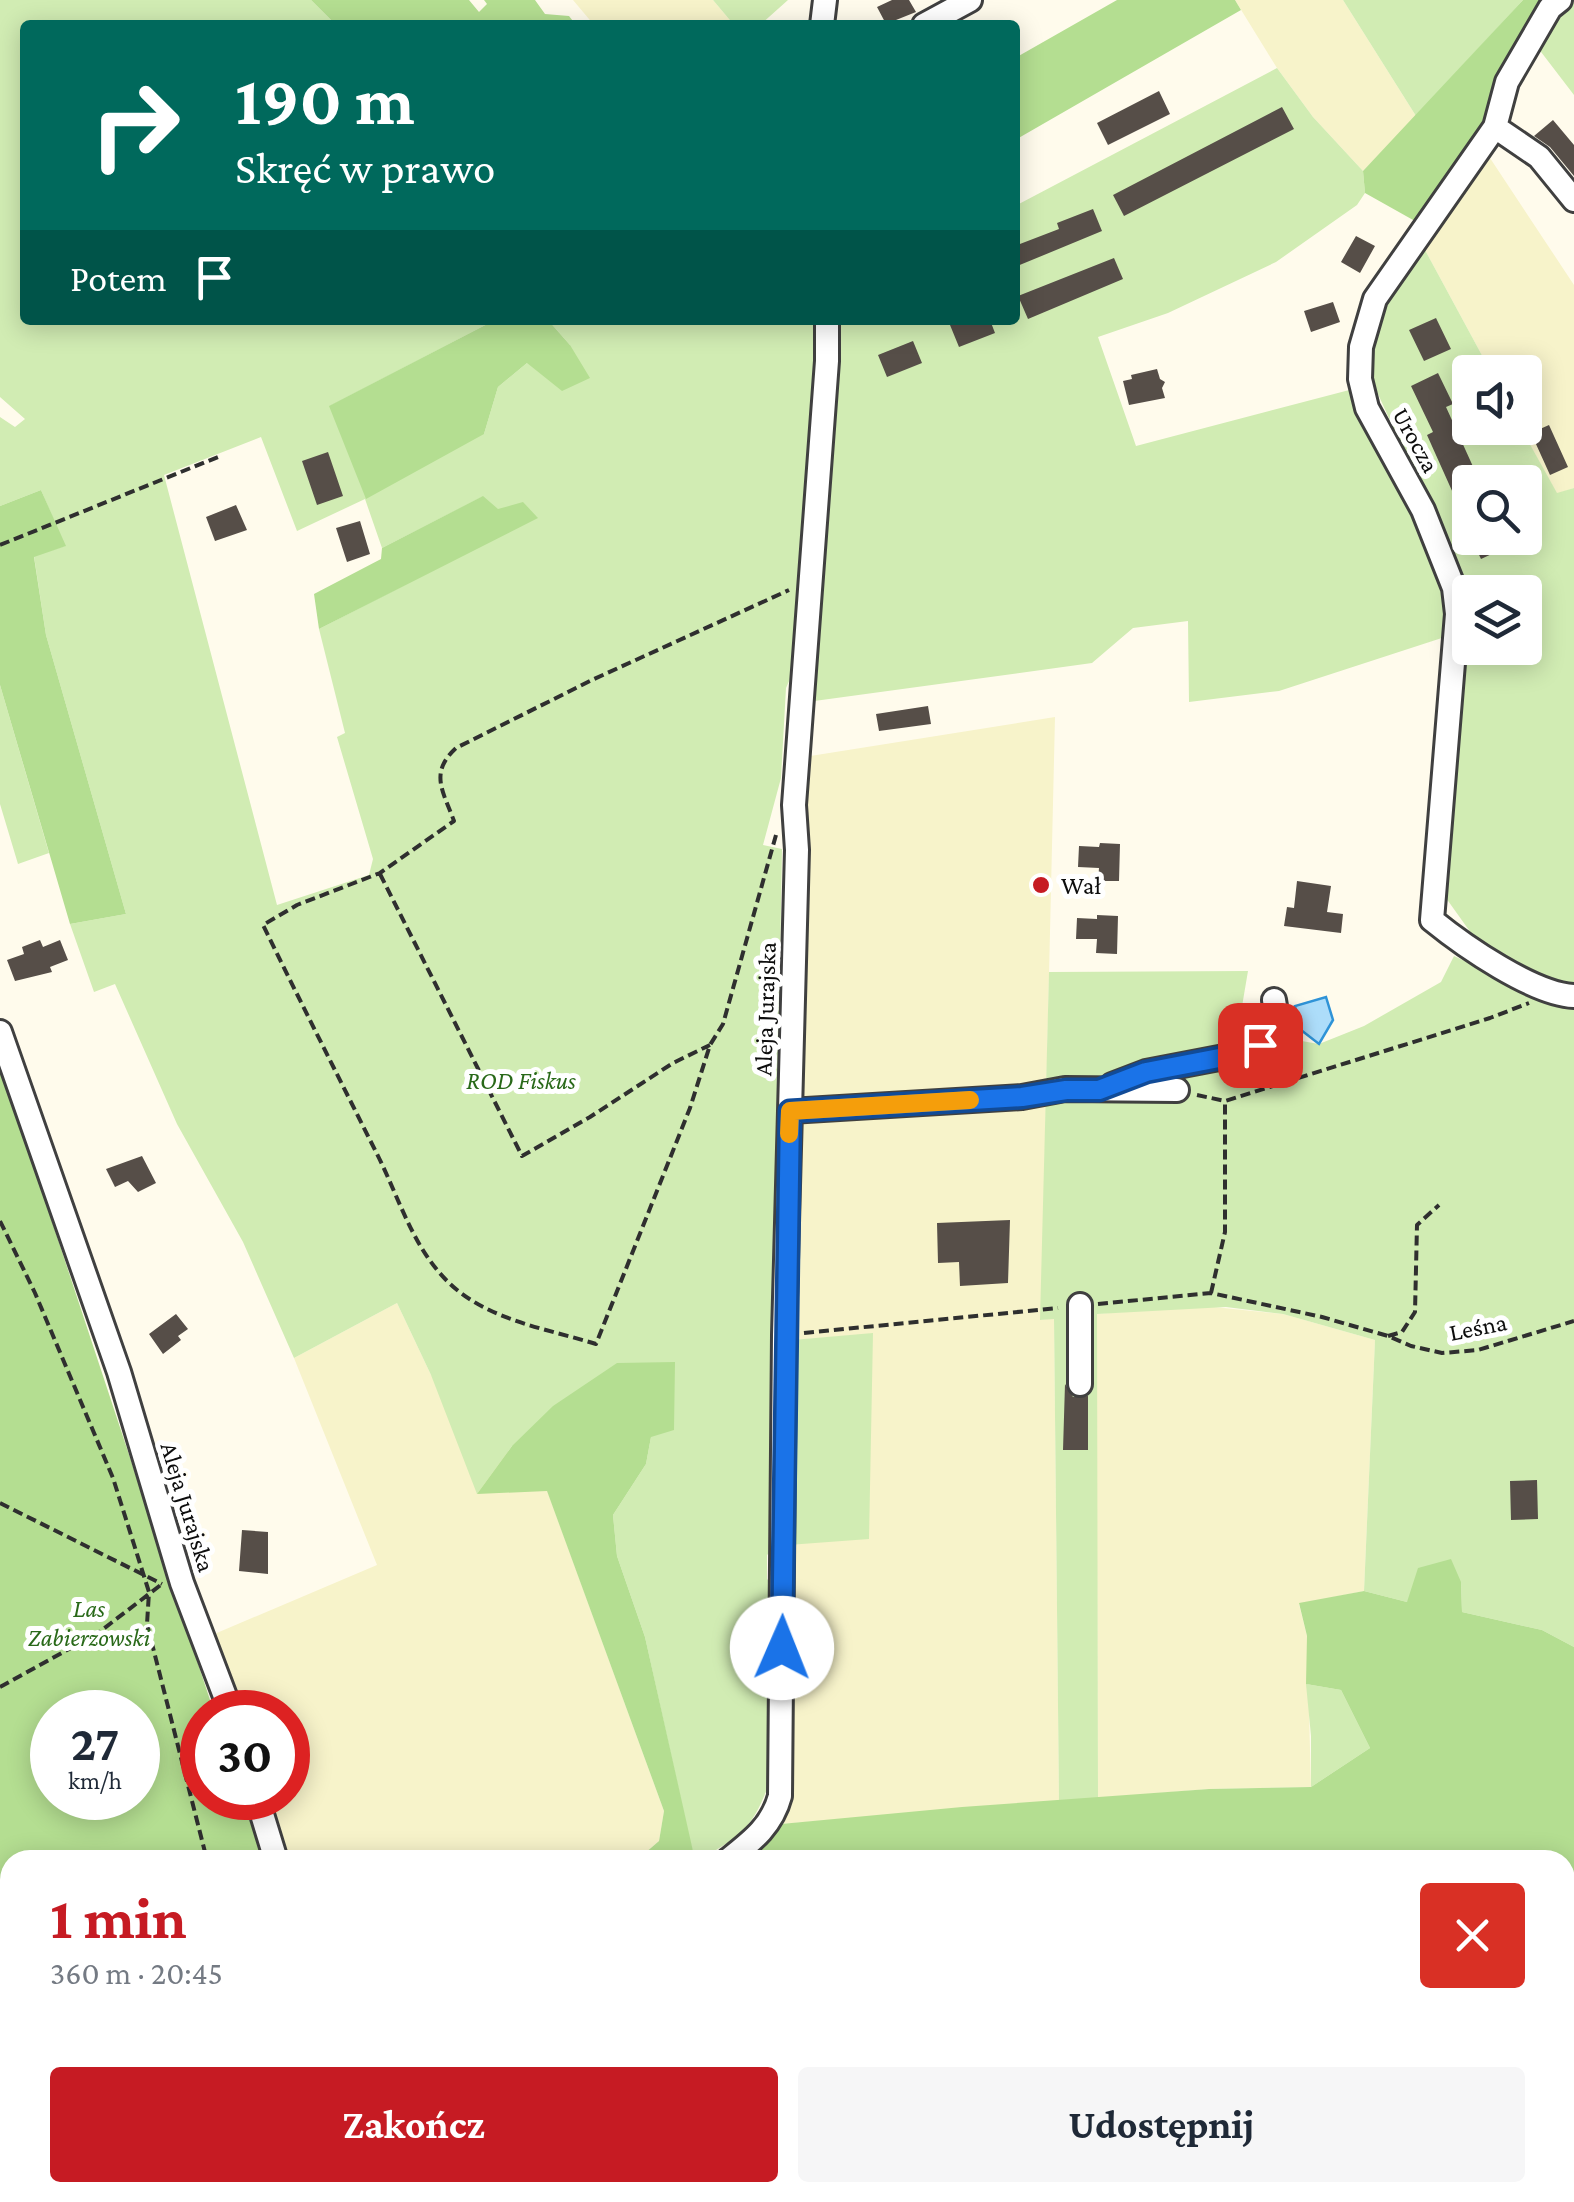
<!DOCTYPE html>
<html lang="pl">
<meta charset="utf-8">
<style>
body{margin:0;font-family:"Crimson Pro",serif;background:#f6f6f7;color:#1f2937;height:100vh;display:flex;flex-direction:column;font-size:38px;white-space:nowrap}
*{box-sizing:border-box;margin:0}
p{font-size:32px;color:#747a83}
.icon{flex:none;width:55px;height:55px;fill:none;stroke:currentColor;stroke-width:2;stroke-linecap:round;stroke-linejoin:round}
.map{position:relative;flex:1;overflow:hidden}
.side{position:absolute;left:0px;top:1850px;width:1575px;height:352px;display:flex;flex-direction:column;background:#fff;border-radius:30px 30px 0 0;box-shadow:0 5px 25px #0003}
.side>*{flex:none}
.banner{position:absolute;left:20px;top:20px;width:1000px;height:305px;border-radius:10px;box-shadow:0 5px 25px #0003;background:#00695c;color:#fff;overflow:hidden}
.tools{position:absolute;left:1452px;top:355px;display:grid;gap:20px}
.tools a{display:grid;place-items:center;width:90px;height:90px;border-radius:10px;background:#fff;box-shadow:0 5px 25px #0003;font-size:50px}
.speed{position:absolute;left:30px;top:1690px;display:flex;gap:20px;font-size:50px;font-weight:700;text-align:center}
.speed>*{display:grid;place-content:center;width:130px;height:130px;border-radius:50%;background:#fff;box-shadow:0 5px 25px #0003;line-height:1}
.speed small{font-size:25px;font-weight:400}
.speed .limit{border:15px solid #d22;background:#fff;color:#111}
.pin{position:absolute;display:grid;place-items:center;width:85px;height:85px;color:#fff;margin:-42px;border-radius:20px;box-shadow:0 5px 15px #0006}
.me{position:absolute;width:110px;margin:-55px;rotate:1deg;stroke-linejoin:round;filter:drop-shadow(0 0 8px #0008)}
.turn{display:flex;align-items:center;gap:35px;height:210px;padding:0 50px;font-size:45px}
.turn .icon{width:130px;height:130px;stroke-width:2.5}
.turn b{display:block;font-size:70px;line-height:85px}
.then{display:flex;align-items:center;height:95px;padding:0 50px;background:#0003;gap:20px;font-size:38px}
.round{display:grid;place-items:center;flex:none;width:105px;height:105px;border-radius:10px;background:#f6f6f7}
.head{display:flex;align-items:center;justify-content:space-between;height:170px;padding:0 50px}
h1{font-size:60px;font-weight:700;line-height:75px;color:#c61b23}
.button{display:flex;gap:20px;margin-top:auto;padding:20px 50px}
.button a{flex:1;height:115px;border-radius:10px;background:#c61b23;color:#fff;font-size:40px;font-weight:700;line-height:115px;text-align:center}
.button a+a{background:#f6f6f7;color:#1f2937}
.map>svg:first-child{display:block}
.farmland{fill:#f7f3ca}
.green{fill:#d1ecb3;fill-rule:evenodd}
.forest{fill:#b4de91;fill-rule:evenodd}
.water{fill:#adddfa;stroke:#2f93d7;stroke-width:2.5}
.building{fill:#564e48}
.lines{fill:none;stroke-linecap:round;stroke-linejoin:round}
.minor-casing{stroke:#404040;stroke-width:28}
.path{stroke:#2f2f2f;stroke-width:4;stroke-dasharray:10 5;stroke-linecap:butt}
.minor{stroke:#fff;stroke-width:22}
.route-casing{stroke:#114b97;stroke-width:25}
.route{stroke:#1a73e8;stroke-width:18}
.slow{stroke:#f59e0b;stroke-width:18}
.poi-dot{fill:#c61b23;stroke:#fff;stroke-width:4}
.labels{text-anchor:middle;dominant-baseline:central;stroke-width:10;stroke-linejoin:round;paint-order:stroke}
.street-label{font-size:25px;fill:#0d0d0d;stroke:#fff}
.poi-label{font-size:25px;fill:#0d0d0d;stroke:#fff;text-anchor:start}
.park-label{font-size:25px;font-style:italic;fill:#296919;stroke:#fff}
</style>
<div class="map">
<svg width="1574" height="2202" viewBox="0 0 1574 2202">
<rect width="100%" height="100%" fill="#fffbec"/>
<!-- farmland -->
<path class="farmland" d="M 573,0 L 713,0 L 734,25 L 594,25 Z
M 1235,0 L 1343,0 L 1416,116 L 1363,171 L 1313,117 L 1277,68 Z
M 1490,158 L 1574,285 L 1574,488 L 1557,494 L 1521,428 L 1525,428 L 1525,372 L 1491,372 L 1425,250 Z
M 1055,717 L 1041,1320 L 1054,1318 L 1059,1802 L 781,1824 L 788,1545 L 873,1334 L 792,1340 L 804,757 Z
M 397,1303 L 431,1375 L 547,1490 L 664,1811 L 659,1841 L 637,1860 L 284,1860 L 264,1798 L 288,1798 L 288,1712 L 237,1712 L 212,1635 L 377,1565 L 294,1358 Z
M 1204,1306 L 1283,1314 L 1375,1340 L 1364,1591 L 1299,1604 L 1307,1636 L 1311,1787 L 1209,1789 L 1098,1798 L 1096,1314 Z
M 730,2192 L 731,2202 L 403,2202 L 400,2193 Z
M 811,2192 L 1050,2193 L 1050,2202 L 811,2202 Z"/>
<!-- green -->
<path class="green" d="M 0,0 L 311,0 L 336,25 L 25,25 L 25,320 L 495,320 L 330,406 L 484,434 L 498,387 L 527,363 L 570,345 L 548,320 L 817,320 L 793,672 L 786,688 L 781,778 L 763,845 L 782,849 L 773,1361 L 776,1547 L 767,1555 L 767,1579 L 776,1589 L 767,1789 C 751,1831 737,1838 699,1860 L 695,1860 L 690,1841 L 645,1637 L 617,1556 L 613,1515 L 646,1464 L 651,1437 L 512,1446 L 477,1494 L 431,1375 L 397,1303 L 294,1358 L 243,1242 L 177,1124 L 115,984 L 94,992 L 70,924 L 126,914 L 46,635 L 34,556 L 65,546 L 41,490 L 0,506 L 0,417 L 15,427 L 25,419 L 0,397 ZM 261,437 L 297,531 L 365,499 L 382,548 L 482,497 L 498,510 L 537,517 L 319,629 L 345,733 L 337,737 L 373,859 L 369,875 L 277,905 L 164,475 Z
M 713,0 L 788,0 L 760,25 L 734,25 Z
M 1343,0 L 1523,0 L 1416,116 Z
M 1570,0 L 1574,0 L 1574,95 L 1538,48 L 1557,10 Z
M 1277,68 L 1313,117 L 1363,171 L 1365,193 L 1357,205 L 1276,262 L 1168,313 L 1098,337 L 1136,446 L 1357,388 L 1442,577 L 1451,635 L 1279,691 L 1189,702 L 1188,621 L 1133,628 L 1092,663 L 807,702 L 832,320 L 1015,320 L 1015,206 Z
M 1425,250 L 1491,372 L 1470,372 L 1470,428 L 1521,428 L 1557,493 L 1574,488 L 1574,989 L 1564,989 L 1501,955 L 1471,933 L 1441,891 L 1467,629 L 1452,556 L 1367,370 L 1384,300 ZM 1470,482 L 1525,482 L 1525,538 L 1470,538 ZM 1470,592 L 1525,592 L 1525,648 L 1470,648 Z
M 0,685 L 49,853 L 18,864 L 0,804 Z
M 1454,956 L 1515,984 L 1574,1003 L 1574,1647 L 1542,1630 L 1462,1612 L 1461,1582 L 1407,1602 L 1364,1591 L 1375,1340 L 1283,1314 L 1226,1307 L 1097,1314 L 1098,1798 L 1059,1802 L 1054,1319 L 1040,1320 L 1049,972 L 1248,971 L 1238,1030 L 1319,1044 L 1364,1026 L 1441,982 Z
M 873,1333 L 869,1539 L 788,1545 L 792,1340 Z
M 1306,1684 L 1341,1690 L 1370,1748 L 1311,1787 L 1311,1736 Z"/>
<!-- forest -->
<path class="forest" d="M 311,0 L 469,0 L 479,12 L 487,4 L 484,0 L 535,0 L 545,14 L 569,16 L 576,25 L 336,25 Z
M 1117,0 L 1235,0 L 1241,10 L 1015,140 L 1015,58 Z
M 1523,0 L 1549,0 L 1479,137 L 1422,225 L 1365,193 L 1363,171 Z
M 495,320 L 548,320 L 570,345 L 590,378 L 562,391 L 527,363 L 498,387 L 484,434 L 366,499 L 329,406 Z
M 41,490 L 66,546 L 34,557 L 46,635 L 126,914 L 70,924 L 0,685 L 0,506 Z
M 483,496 L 498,509 L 523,502 L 538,518 L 319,629 L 314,594 L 381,559 L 382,548 Z
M 0,1064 L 214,1712 L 202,1712 L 202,1798 L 242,1798 L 263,1860 L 10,1860 L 10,2192 L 387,2192 L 390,2202 L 0,2202 ZM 52,1712 L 138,1712 L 138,1798 L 52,1798 Z
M 675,1362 L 674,1430 L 651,1437 L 646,1464 L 613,1515 L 617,1556 L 645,1637 L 695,1860 L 637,1860 L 659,1841 L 664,1811 L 547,1491 L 477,1494 L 512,1446 L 553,1406 L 617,1363 Z
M 1451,1559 L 1461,1582 L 1462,1612 L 1542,1630 L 1574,1647 L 1574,2202 L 1050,2202 L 1050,2192 L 1565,2192 L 1565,1860 L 738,1860 L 781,1824 L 962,1807 L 1209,1789 L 1311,1787 L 1370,1748 L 1341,1690 L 1306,1684 L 1307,1636 L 1299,1603 L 1364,1591 L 1407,1602 L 1418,1568 Z"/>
<!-- water -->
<path class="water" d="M 1326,997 L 1333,1020 L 1319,1044 L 1301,1030 L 1295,1006 Z"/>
<!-- building -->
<path class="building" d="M 892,0 L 909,0 L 916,12 L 886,24 L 877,7 Z
M 1159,91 L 1170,114 L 1108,145 L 1097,123 Z
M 1282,107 L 1294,129 L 1124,216 L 1113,195 Z
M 1553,120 L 1574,145 L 1574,176 L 1550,147 L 1534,136 Z
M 1093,209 L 1102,231 L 1015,267 L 1015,246 L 1059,229 L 1057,223 Z
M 1356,236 L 1375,246 L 1360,273 L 1341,262 Z
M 1114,258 L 1123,279 L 1028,319 L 1018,296 Z
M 1333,302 L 1340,322 L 1311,332 L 1304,311 Z
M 1436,318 L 1451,349 L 1424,361 L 1409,330 Z
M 964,320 L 990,320 L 995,333 L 959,347 L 950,325 Z
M 913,341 L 922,363 L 887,377 L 878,355 Z
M 1157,369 L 1160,379 L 1165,382 L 1162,388 L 1165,398 L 1129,405 L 1123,381 L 1132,379 L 1131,375 Z
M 1438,373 L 1453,404 L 1446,407 L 1480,482 L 1470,482 L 1470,531 L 1427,435 L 1433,432 L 1411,386 Z
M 1549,425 L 1568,467 L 1550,475 L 1531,433 Z
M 328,452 L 343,496 L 317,505 L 302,461 Z
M 236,505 L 247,530 L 215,541 L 206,517 Z
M 360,521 L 370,554 L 347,562 L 336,528 Z
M 1471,538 L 1526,538 L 1481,559 Z
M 928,706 L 931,724 L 879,731 L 876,714 Z
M 1100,843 L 1120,844 L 1119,881 L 1098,881 L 1099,868 L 1078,867 L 1079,846 L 1099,847 Z
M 1297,881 L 1331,886 L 1327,912 L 1343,914 L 1341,933 L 1284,926 L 1287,907 L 1294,908 Z
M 1097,915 L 1118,916 L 1117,954 L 1096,953 L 1097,939 L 1076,939 L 1077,918 L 1097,919 Z
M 40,940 L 43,947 L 60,940 L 68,960 L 50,967 L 52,972 L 15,981 L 7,960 L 24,954 L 22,947 Z
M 142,1156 L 156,1183 L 138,1192 L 128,1181 L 115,1187 L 106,1169 Z
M 1010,1220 L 1008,1283 L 960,1286 L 959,1262 L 938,1263 L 937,1223 Z
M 176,1314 L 188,1329 L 178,1336 L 181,1340 L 163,1354 L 149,1334 Z
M 1065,1384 L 1073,1397 L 1088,1396 L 1088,1450 L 1063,1450 Z
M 1537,1480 L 1538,1519 L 1511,1520 L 1510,1481 Z
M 242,1530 L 268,1532 L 268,1574 L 239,1571 Z"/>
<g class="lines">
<!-- minor casing -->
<g class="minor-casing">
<path id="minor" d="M 1560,0 L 1550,8 L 1507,82 L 1495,127 L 1375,299 L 1361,347 L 1360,379 L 1367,408 L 1423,510 L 1454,588 L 1457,614 L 1432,920 C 1464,946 1533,994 1574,996
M 822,25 L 825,0
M 924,25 L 970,0
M 1495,127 L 1539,157 L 1574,200
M 0,1032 L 119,1372 L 182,1583 L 231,1712
M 1112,1085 L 1146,1072 L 1240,1054 L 1280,1037 L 1274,1000
M 790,1111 L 1022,1097 L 1065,1089 L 1177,1090
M 1080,1305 L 1080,1384
M 257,1798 L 276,1860
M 728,1860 C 752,1841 772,1826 780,1796 L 784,1335 L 797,850 L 794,805 L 827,361 L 827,320"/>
</g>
<!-- path -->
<path class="path" d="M 0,545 L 218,457
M 776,835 L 723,1024 L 710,1045 L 690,1108 L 596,1344 C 551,1330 499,1322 461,1293 C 417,1260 402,1205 379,1158 C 340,1080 301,1003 263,925 L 297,905 L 380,873 L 454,821 C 443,791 429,773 456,748 L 592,680 L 789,590
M 380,874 L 522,1156 L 590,1117 L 673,1063 L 710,1045
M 1197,1095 L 1225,1101
M 0,1221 L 35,1293 L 113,1478 L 149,1592 L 147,1624 L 207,1860
M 1211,1293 L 1225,1232 L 1225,1101 L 1490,1018 L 1529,1003
M 1098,1304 L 1211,1293 L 1322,1317 L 1388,1336 L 1411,1346 L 1442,1353 L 1478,1350 L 1574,1321
M 804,1333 L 1058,1308
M 1388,1336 L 1402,1332 L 1415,1312 L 1417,1225 L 1439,1205
M 0,1503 L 162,1584
M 0,1687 L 98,1633 L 162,1584
M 300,2192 L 303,2202
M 395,2192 L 398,2202
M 725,2192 L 725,2202
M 232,2202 L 240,2192"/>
<!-- minor -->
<use href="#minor" class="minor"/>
</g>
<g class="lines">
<!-- route casing -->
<g class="route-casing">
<path id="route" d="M 782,1648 L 790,1111 L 1022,1097 L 1066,1090 L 1099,1090 L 1146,1072 L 1240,1054 L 1260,1045"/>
</g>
<!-- route -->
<use href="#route" class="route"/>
<!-- slow -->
<path class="slow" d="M 789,1134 L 790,1111 L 970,1100"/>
</g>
<!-- markers -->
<circle class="poi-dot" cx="1041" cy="885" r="10"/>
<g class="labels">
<!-- street labels -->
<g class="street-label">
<text transform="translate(1416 440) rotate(61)">Urocza</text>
<text transform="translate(765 1009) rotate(-88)">Aleja Jurajska</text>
<text transform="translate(1478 1327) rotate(-11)">Leśna</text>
<text transform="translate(188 1507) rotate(73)">Aleja Jurajska</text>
</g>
<!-- poi labels -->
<g class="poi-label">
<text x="1061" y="885">Wał</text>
</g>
<!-- park labels -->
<g class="park-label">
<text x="521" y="1080">ROD Fiskus</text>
<text x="89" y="1608">Las<tspan x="89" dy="29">Zabierzowski</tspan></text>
</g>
</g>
</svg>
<div class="tools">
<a><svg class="icon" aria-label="sound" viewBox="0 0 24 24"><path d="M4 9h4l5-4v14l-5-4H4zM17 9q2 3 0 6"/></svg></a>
<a><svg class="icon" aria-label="search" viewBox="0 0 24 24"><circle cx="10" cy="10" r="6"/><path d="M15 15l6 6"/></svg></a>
<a><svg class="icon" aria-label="layers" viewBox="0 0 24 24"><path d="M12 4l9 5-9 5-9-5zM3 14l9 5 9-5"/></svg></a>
</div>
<div class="speed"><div>27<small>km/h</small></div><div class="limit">30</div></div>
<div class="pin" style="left:1260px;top:1045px;background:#d93025"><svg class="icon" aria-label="arrive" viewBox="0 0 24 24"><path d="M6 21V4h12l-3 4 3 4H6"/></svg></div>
<svg class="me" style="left:782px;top:1648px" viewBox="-20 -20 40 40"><circle r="19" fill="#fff"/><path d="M0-13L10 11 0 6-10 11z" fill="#1a73e8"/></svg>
<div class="banner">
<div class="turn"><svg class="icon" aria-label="right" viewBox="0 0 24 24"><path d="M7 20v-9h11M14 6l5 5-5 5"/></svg><div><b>190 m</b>Skręć w prawo</div></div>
<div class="then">Potem<svg class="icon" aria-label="arrive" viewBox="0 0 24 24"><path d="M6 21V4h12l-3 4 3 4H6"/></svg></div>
</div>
<section class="side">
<div class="head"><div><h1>1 min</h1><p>360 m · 20:45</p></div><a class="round" style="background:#d93025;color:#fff"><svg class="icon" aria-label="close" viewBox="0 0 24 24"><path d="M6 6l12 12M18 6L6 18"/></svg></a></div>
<div class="button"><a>Zakończ</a><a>Udostępnij</a></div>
</section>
</div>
